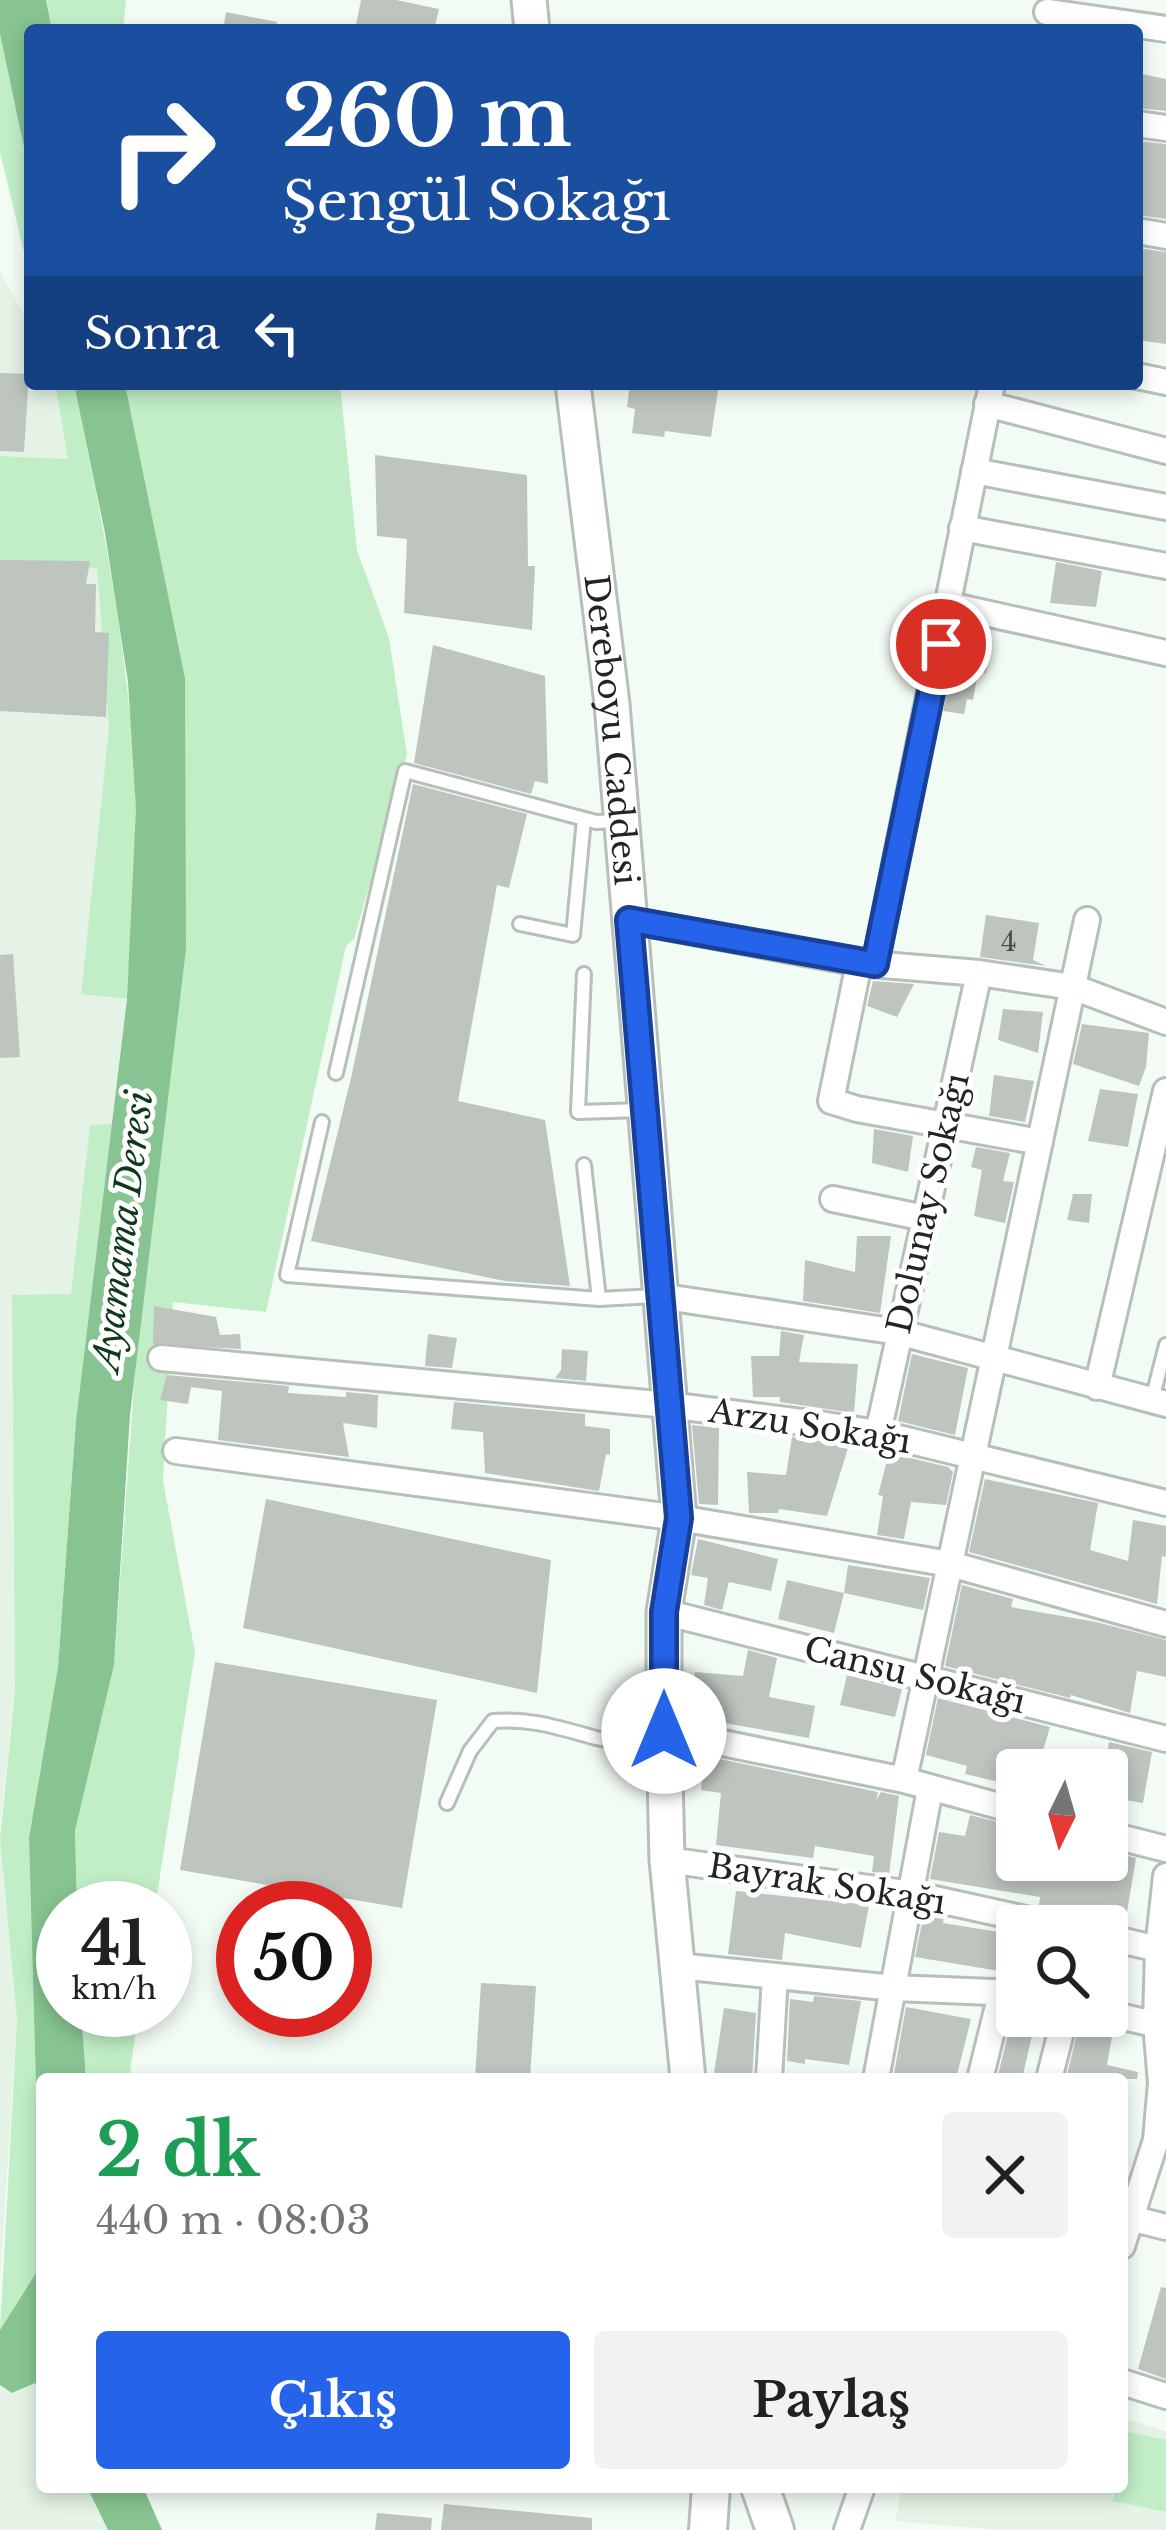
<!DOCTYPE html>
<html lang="tr">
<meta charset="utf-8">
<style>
body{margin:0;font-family:"Libre Baskerville",serif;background:#f2f2f2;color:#202124;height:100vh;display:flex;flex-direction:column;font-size:45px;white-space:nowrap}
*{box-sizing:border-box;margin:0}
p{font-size:39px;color:#757577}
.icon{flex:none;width:66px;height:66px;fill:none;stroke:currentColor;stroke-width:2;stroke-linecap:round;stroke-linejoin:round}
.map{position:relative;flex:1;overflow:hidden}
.details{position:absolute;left:36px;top:2073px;width:1092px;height:420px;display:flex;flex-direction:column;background:#fff;border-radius:12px;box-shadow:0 6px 18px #0003}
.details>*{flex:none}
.top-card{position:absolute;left:24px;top:24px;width:1119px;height:366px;border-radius:12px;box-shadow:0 6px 18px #0003;background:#1a4fa0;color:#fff;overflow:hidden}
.needle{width:78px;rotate:185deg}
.tools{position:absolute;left:996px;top:1749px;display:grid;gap:24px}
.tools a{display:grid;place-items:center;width:132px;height:132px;border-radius:12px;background:#fff;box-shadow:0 6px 18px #0003;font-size:60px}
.speed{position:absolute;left:36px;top:1881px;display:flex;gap:24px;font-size:60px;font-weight:700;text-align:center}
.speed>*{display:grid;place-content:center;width:156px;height:156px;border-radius:50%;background:#fff;box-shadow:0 6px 18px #0003;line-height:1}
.speed small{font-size:30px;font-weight:400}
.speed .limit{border:18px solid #d22;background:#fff;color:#111}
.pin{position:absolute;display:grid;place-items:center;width:102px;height:102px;color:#fff;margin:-51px;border:6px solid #fff;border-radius:50%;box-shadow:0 3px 12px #0007}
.me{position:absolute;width:132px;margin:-66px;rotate:0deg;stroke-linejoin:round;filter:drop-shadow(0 0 9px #0008)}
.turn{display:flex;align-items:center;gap:42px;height:252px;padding:0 60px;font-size:54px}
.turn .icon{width:156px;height:156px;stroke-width:2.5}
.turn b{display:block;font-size:84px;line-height:102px}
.then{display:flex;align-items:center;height:114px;padding:0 60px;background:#0003;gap:24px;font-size:45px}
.round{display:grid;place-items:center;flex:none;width:126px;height:126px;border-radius:12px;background:#f2f2f2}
.head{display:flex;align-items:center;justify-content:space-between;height:204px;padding:0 60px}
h1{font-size:72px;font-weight:800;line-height:90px;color:#1e9e55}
.primary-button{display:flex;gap:24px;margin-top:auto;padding:24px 60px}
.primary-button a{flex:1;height:138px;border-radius:12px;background:#2563eb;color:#fff;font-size:48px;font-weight:800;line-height:138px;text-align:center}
.primary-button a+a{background:#f2f2f2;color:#202124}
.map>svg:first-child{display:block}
.built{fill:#e4f3e6}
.green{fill:#c1eec7}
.water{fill:#87c491}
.building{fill:#bdc5be}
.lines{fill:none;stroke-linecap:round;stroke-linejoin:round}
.service-casing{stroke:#b7c0b8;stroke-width:18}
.minor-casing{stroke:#b7c0b8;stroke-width:30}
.secondary-casing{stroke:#b7c0b8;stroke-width:39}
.primary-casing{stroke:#b7c0b8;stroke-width:42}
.service{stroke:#fff;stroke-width:12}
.minor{stroke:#fff;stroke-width:24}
.secondary{stroke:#fff;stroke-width:33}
.primary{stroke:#fff;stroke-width:36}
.route-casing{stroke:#184099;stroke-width:30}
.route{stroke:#2563eb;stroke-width:21}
.labels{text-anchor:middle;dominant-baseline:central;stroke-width:10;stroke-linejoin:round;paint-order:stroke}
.number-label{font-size:27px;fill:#494d49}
.street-label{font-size:33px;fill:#222522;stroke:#fff}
.water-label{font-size:36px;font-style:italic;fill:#0d3b1a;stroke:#fff}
</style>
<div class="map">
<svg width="1166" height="2530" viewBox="0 0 1166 2530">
<rect width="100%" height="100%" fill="#f3fcf4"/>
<!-- built -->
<path class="built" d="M 0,271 L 30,326 L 30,384 L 55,384 L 68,459 L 0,456 Z
M 0,567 L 97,568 L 109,728 L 81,994 L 127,999 L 112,1124 L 90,1126 L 71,1295 L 12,1296 L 15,1692 L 0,1824 Z
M 0,1838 L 17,2020 L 0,2279 Z
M 36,2382 L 42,2395 L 42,2487 L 87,2487 L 108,2530 L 0,2530 L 0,2385 L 12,2393 Z
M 1122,2418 L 1166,2431 L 1166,2530 L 1003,2530 L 895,2521 L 902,2487 L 1122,2487 Z"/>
<!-- green -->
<path class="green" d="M 46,0 L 126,0 L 123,30 L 52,30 Z
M 0,34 L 30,176 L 30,277 L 0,152 Z
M 55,384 L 74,384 C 103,523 131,662 136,805 C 138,869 130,935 127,999 L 81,994 L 109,728 L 97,568 L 0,567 L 0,456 L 68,459 Z
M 125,384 L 340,384 L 357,550 L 389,638 L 407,755 L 354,939 L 346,946 L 266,1312 L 173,1302 L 163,1481 L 195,1652 L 155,1908 L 77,1908 L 75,1831 L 114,1665 L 185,678 Z
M 112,1124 L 76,1421 L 58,1667 L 29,1838 L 41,2265 L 0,2330 L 17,2020 L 0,1838 L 15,1692 L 12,1295 L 71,1294 L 90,1125 Z
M 81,2010 L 139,2010 L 129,2079 L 86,2079 Z
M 1128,2432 L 1166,2440 L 1166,2512 L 1113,2501 L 1116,2487 L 1122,2487 Z"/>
<!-- water -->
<path class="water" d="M 0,0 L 46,0 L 52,30 L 30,30 L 30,176 L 0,34 Z
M 74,384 L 125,384 L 185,678 L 186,949 L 130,1415 L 114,1665 L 75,1831 L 77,1908 L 63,1908 L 63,2010 L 81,2010 L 86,2079 L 42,2079 L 42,2395 L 35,2383 L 12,2393 L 0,2385 L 0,2330 L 41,2265 L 29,1838 L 58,1667 L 76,1421 L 127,999 L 136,809 L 128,682 L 105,533 Z
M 87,2487 L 143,2487 L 162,2530 L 108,2530 Z"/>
<!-- building -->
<path class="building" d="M 361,0 L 396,0 L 439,9 L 434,30 L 355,30 Z
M 226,12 L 277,22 L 276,30 L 223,30 Z
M 1137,73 L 1166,79 L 1166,111 L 1137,108 Z
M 1137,141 L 1166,144 L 1166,219 L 1137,215 Z
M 1137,248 L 1166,252 L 1166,344 L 1137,340 Z
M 0,373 L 29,374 L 24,452 L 0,451 Z
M 630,384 L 719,384 L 711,437 L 665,431 L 664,437 L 632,433 L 635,409 L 627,407 Z
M 375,455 L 527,475 L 528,566 L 535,566 L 532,630 L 404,613 L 407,539 L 377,536 Z
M 0,560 L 90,561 L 86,584 L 96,584 L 95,632 L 109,633 L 106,717 L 0,711 Z
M 1056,562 L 1102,571 L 1096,607 L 1050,603 Z
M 960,624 L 990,631 L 984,655 L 989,658 L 986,673 L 978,672 L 973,700 L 967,699 L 964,714 L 943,711 Z
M 433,645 L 545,676 L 548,784 L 535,781 L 531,794 L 414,763 Z
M 413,784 L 527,814 L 509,888 L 497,885 L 458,1101 L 545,1120 L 570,1286 L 505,1281 L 311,1241 L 351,1078 Z
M 986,915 L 1039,923 L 1033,960 L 1046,966 L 980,957 Z
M 13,954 L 20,1057 L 0,1058 L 0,955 Z
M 873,981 L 914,984 L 897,1017 L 867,1006 Z
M 1003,1009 L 1043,1012 L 1038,1053 L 998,1040 Z
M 1082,1024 L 1149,1033 L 1146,1067 L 1139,1086 L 1073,1064 Z
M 994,1075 L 1034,1081 L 1025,1122 L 989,1116 Z
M 1100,1089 L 1138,1094 L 1128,1147 L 1088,1141 Z
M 874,1129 L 913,1136 L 908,1172 L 872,1163 Z
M 976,1147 L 1010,1153 L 1003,1181 L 1014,1182 L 1005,1223 L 974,1216 L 982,1170 L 971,1167 Z
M 1073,1194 L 1092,1194 L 1089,1223 L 1067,1220 Z
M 857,1236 L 891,1236 L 880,1313 L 803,1301 L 805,1260 L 855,1272 Z
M 154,1306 L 216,1317 L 220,1335 L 240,1334 L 241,1349 L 153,1344 Z
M 781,1331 L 804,1335 L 799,1362 L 858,1364 L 854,1413 L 780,1402 L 780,1397 L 753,1397 L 751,1356 L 779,1356 Z
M 428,1334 L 457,1338 L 452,1368 L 425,1366 Z
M 562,1349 L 588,1351 L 586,1381 L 555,1378 L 561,1370 Z
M 912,1354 L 968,1368 L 955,1435 L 898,1421 Z
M 167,1375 L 289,1386 L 288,1393 L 346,1397 L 346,1392 L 378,1395 L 377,1428 L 343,1423 L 349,1457 L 218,1440 L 222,1391 L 191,1387 L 188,1404 L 160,1400 Z
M 454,1402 L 585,1414 L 585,1426 L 610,1429 L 610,1455 L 606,1454 L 599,1491 L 485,1473 L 483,1432 L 451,1429 Z
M 692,1425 L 719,1428 L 718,1505 L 699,1504 Z
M 792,1437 L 849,1445 L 827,1516 L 779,1509 L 778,1513 L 749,1513 L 747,1472 L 786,1475 Z
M 889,1453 L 948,1467 L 953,1472 L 946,1505 L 911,1502 L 904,1539 L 877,1535 L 883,1496 L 878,1495 Z
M 985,1479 L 1098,1503 L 1090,1550 L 1128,1561 L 1133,1520 L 1166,1526 L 1166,1557 L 1162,1556 L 1157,1604 L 969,1552 Z
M 266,1499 L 551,1560 L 537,1693 L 243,1628 Z
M 698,1539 L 778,1559 L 771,1591 L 729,1582 L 722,1610 L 704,1605 L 708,1578 L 691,1575 Z
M 848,1565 L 930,1578 L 923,1610 L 844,1593 Z
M 787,1580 L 844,1593 L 834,1633 L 778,1619 Z
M 962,1585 L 1013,1599 L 1011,1607 L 1096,1622 L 1166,1640 L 1166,1677 L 1137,1671 L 1130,1713 L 1071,1695 L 1070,1698 L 945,1666 Z
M 748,1650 L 777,1658 L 769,1697 L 815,1706 L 809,1738 L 691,1717 L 695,1672 L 743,1676 Z
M 215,1662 L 437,1700 L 402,1908 L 180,1870 Z
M 847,1675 L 902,1689 L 895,1717 L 840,1705 Z
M 938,1698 L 1050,1727 L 1043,1751 L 1038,1750 L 1032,1770 L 1017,1770 L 1017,1794 L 997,1788 L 999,1782 L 965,1774 L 967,1766 L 926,1755 Z
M 1109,1742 L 1152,1752 L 1143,1803 L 1107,1797 L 1104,1770 Z
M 705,1756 L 878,1792 L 876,1800 L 881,1792 L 899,1796 L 889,1874 L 872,1872 L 874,1856 L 815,1846 L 813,1858 L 716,1845 L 721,1793 L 701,1790 Z
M 970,1815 L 1017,1827 L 1017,1860 L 1107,1860 L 1107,1851 L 1136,1858 L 1125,1924 L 1072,1920 L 1062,1910 L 1039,1905 L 1040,1897 L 930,1879 L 939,1832 L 965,1836 Z
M 736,1891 L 869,1905 L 861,1948 L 785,1933 L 782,1960 L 728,1954 Z
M 924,1913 L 944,1918 L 943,1923 L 1017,1935 L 1017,1974 L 915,1957 Z
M 481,1983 L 536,1986 L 530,2079 L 475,2079 Z
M 814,1996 L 861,2001 L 849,2065 L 805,2059 L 805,2064 L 787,2061 L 790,1999 L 813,2002 Z
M 906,2007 L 971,2019 L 956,2079 L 893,2079 Z
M 724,2008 L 756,2013 L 752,2079 L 713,2079 Z
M 1081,2017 L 1113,2031 L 1107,2065 L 1138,2072 L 1137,2079 L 1066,2079 Z
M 1011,2022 L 1034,2027 L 1022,2079 L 997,2079 Z
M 1161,2287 L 1166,2288 L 1166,2379 L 1138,2369 Z
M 444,2504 L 592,2518 L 592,2530 L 441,2530 Z
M 377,2513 L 432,2518 L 431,2530 L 375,2530 Z"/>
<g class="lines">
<!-- service casing -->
<g class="service-casing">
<path id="service" d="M 520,924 L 573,935 L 584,819
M 584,974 L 578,1112 L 642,1110
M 336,1073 L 405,771 L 596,822 L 621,821
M 322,1122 L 287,1275 L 599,1299 L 655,1296
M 584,1165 L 599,1299
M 1152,1400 L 1166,1345
M 447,1803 L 470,1751 L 493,1721 C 532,1718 559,1728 596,1738 C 618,1743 641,1745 663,1749"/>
</g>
<!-- minor casing -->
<g class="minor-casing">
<path id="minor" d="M 1047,12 L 1166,29
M 1137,124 L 1166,128
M 1137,231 L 1166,236
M 1137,376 L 1166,382
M 987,404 L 1166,451
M 974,471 L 1166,507
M 962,528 L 1166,566
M 949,605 L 1166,653
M 629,920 L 859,963 L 979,973 L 1073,987 L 1166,1022
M 859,963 L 831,1101 L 857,1109 L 1040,1142
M 875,964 L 992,384
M 833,1199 L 925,1218
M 659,1296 L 898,1332 L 1166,1404
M 161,1358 L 668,1405 L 826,1425 L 878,1433 L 1166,1503
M 1097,1387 L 1166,1091
M 878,1433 L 979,973
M 176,1451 L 679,1518 L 950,1564 L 1166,1624
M 664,1612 L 1166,1739
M 664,1731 L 904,1780 L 1017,1811
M 904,1780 L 1087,920
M 1107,1834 L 1166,1849
M 667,1860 L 912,1894 L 1057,1926
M 1107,1937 L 1158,1949
M 678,1966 L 894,1988 L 1017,1993
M 1107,2013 L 1166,2027
M 769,2079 L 775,1976
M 876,2079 L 930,1789
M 980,2079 L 1002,1990
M 1049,2079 L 1065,2016
M 1122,2216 L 1166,2227
M 1122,2246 L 1156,2140 L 1161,2083 L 1156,2023 L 1158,1949 L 1166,1876
M 1122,2382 L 1166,2396
M 847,2530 L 862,2487"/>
</g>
<!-- secondary casing -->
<g class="secondary-casing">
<g id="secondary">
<path d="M 529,0 L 532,30"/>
<path id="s1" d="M 573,384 L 612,704 L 679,1518 L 664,1612 L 664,1731 L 667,1860 L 688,2079"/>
</g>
</g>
<!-- primary casing -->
<g class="primary-casing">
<path id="primary" d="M 760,2487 L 775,2530
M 708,2530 L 711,2487"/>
</g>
<!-- service -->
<use href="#service" class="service"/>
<!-- minor -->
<use href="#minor" class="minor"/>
<!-- secondary -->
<use href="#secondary" class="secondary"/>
<!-- primary -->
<use href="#primary" class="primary"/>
</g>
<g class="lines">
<!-- route casing -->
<g class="route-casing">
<path id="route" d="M 664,1731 L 664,1612 L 679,1518 L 629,920 L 875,964 L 941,644"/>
</g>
<!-- route -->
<use href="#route" class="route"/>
</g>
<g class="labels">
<!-- number labels -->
<g class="number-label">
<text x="1009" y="941">4</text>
</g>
<!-- street labels -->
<g class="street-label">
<text stroke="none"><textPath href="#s1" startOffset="348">Dereboyu Caddesi</textPath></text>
<text transform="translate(928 1203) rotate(-77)">Dolunay Sokağı</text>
<text transform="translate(810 1426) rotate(9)">Arzu Sokağı</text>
<text transform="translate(915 1675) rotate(14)">Cansu Sokağı</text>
<text transform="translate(827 1884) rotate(9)">Bayrak Sokağı</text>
</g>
<!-- water labels -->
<g class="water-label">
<text transform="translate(123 1231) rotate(-83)">Ayamama Deresi</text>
</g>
</g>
</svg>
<div class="tools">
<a><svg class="needle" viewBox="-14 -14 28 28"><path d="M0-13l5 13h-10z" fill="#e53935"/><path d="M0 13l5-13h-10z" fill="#757577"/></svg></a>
<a><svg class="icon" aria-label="search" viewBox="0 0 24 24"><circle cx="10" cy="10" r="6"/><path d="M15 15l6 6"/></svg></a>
</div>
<div class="speed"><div>41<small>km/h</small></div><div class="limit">50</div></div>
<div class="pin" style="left:941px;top:644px;background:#d93025"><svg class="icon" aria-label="arrive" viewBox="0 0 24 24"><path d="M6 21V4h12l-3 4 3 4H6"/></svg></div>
<svg class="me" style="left:664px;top:1731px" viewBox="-20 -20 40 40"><circle r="19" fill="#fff"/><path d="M0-13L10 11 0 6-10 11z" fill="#2563eb"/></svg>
<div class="top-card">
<div class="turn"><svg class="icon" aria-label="right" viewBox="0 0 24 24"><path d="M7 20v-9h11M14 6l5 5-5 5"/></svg><div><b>260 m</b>Şengül Sokağı</div></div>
<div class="then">Sonra<svg class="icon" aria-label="left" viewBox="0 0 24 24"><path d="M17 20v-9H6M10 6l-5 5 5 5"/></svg></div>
</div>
<section class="details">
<div class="head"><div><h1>2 dk</h1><p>440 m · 08:03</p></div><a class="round"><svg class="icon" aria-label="close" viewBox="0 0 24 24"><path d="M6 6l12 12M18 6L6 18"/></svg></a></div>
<div class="primary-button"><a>Çıkış</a><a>Paylaş</a></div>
</section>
</div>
